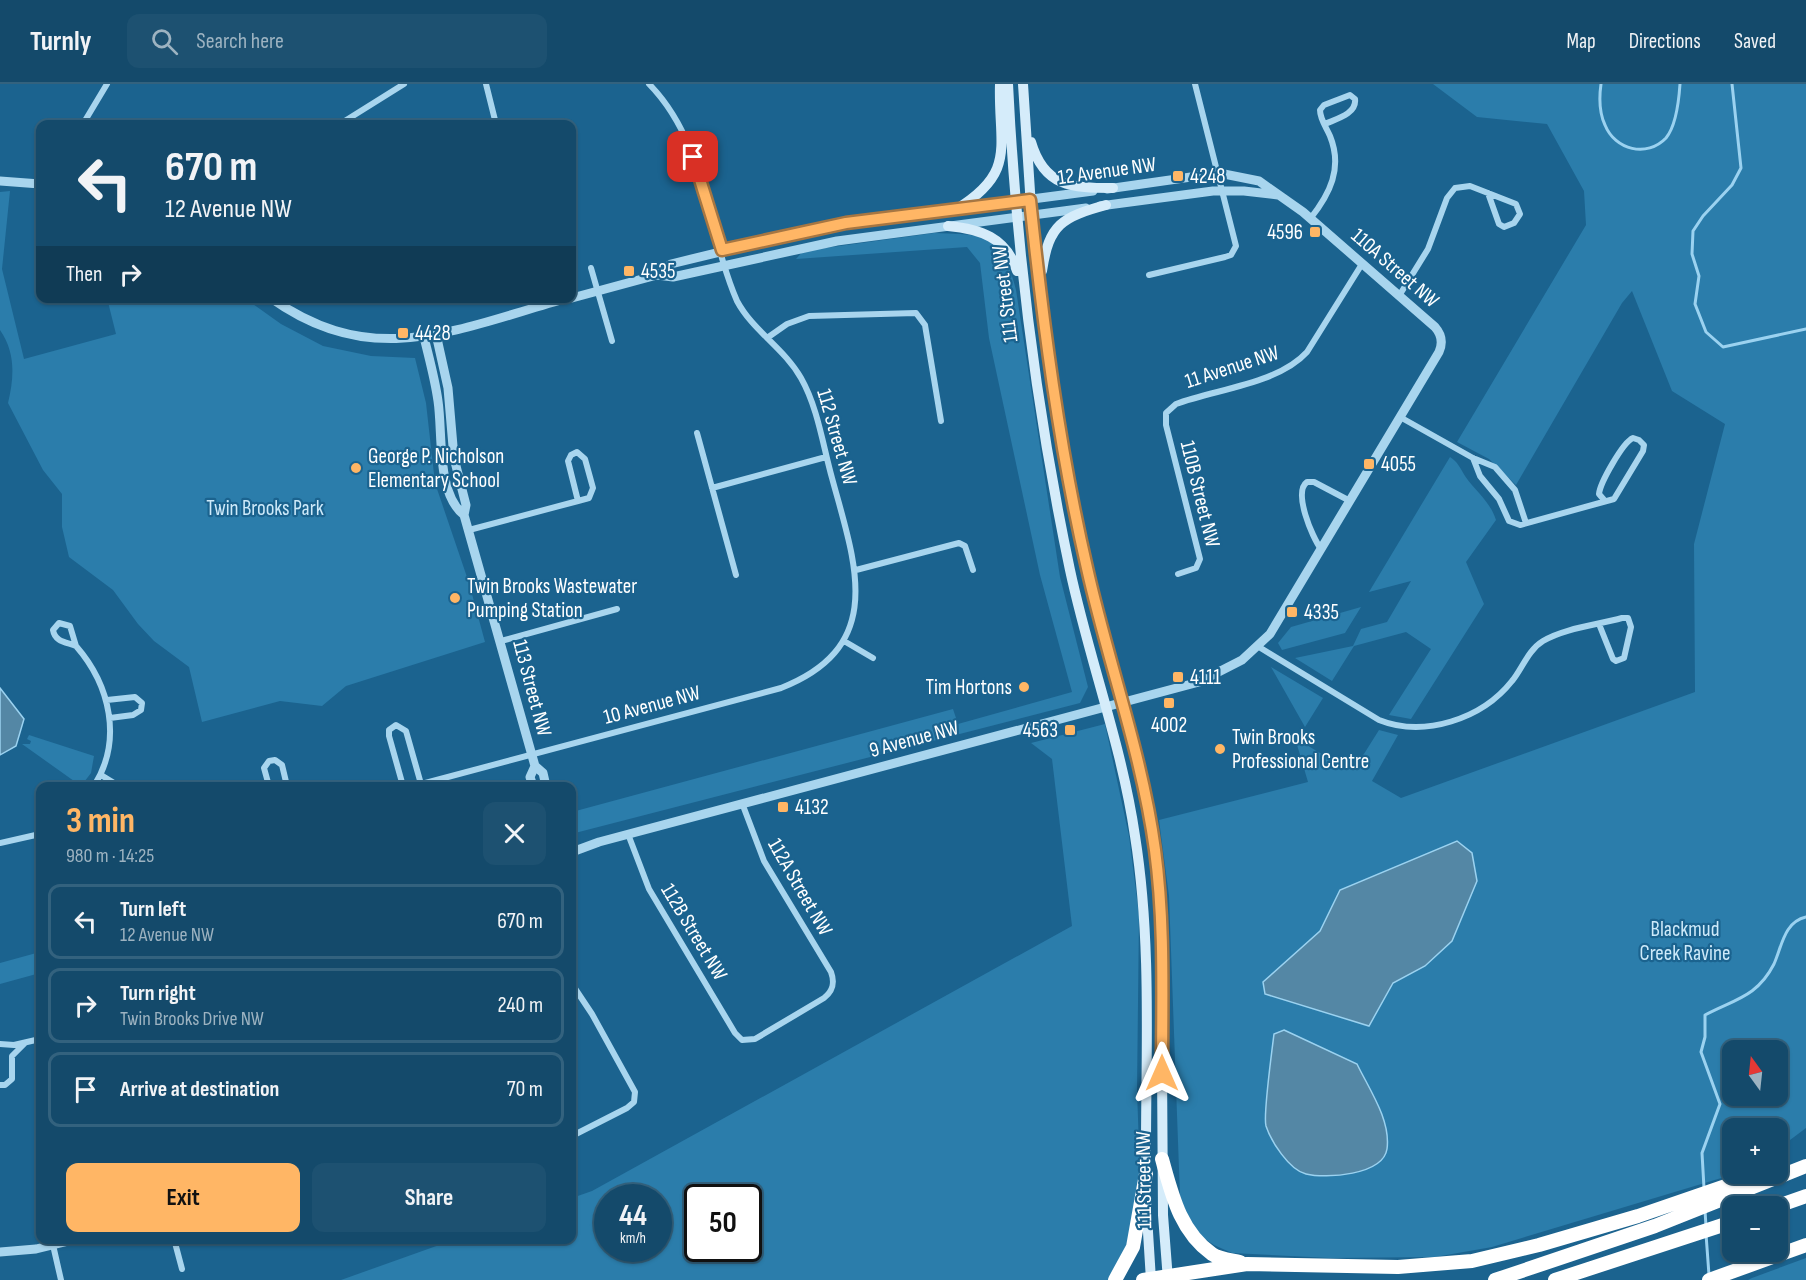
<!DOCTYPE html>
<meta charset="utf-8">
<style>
body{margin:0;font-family:"Sofia Sans Condensed",sans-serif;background:#1d5171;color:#f1f3f6;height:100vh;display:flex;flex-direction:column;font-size:22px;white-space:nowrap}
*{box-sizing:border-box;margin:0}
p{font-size:20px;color:#9db3c1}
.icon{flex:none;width:33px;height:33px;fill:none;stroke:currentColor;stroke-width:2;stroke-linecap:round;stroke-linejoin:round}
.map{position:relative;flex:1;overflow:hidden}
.panel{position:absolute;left:36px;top:698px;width:540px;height:462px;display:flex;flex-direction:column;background:#144a6b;border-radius:12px;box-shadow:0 2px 4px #0004,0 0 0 2px #33627e}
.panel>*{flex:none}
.hud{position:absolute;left:36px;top:36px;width:540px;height:183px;border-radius:12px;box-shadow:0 2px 4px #0004,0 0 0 2px #33627e;background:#144a6b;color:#f1f3f6;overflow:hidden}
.needle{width:39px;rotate:345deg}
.tools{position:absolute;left:1722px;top:956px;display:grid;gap:12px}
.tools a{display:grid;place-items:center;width:66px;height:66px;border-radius:12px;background:#144a6b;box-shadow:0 2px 4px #0004,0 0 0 2px #33627e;font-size:30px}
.speed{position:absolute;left:594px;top:1100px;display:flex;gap:12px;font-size:30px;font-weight:700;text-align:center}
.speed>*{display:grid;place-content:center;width:78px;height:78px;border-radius:50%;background:#144a6b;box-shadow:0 2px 4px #0004,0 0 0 2px #33627e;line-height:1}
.speed small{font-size:15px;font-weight:400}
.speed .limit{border:3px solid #111;border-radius:9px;background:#fff;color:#111}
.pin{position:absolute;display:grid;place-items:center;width:51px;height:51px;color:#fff;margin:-26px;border-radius:12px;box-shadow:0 3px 9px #0006}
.me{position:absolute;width:66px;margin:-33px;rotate:0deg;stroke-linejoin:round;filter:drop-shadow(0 0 4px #0008)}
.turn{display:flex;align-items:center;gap:21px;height:126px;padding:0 30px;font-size:27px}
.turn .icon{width:78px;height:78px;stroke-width:2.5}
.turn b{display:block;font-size:42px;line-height:51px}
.then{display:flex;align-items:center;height:57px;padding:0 30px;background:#0003;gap:12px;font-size:22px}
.round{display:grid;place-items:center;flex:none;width:63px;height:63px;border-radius:12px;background:#1d5171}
.overview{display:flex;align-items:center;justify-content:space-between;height:102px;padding:0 30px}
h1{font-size:36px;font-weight:700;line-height:45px;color:#ffb665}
.button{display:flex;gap:12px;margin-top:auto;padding:12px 30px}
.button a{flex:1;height:69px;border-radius:12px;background:#ffb665;color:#111;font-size:24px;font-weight:700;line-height:69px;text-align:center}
.button a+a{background:#1d5171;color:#f1f3f6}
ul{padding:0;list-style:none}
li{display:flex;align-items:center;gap:18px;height:75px;margin:0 12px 9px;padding:0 18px;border:3px solid #33627e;border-radius:12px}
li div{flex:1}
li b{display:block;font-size:22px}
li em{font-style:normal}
header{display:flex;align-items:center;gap:36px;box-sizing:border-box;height:84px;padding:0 30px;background:#144a6b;border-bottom:2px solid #33627e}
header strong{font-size:28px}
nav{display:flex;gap:33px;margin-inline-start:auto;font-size:21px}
.search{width:420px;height:54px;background:#1d5171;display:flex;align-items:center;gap:15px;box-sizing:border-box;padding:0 21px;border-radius:12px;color:#9db3c1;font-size:22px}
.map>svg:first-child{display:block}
.green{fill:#2b7dab;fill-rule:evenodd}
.water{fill:#5487a5;stroke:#9bd2f0;stroke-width:1.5}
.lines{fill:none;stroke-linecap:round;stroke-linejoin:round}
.stream{stroke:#9bd2f0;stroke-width:3}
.minor{stroke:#a8d5ee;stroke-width:6}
.tertiary{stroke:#a8d5ee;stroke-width:9}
.secondary{stroke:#d5ecfa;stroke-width:10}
.motorway{stroke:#fff;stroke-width:14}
.route-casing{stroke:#a67642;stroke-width:15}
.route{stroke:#ffb665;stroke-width:10}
.poi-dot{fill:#ffb665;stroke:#1b638f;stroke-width:2}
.labels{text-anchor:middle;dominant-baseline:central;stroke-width:4.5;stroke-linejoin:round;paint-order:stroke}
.street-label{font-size:21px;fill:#fff;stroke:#1b638f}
.poi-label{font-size:21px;fill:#fff;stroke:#1b638f;text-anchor:start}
.park-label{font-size:21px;fill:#ceeafa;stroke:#1b638f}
</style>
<header>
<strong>Turnly</strong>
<div class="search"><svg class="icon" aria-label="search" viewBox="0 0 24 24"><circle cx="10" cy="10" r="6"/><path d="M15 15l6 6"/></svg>Search here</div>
<nav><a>Map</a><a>Directions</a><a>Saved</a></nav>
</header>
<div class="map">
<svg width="1806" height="1196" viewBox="0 0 1806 1196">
<rect width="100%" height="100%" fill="#1b638f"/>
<!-- green -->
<path class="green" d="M 1433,0 L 1806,0 L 1806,1044 L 1778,1065 L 1778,1044 L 1732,1044 L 1732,1089 L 1738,1089 L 1492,1163 L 1435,1173 L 1330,1174 L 1232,1169 L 1214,1161 L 1199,1151 L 1189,1136 L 1180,1112 L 1169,812 L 1159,736 L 1308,698 L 1295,654 L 1345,684 L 1357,681 L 1379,646 L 1398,651 L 1372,697 L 1401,714 L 1695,608 L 1694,460 L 1725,340 L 1672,307 L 1632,207 L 1622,219 L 1516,401 L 1489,375 L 1457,358 L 1586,141 L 1584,107 L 1547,40 L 1477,33 ZM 1732,966 L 1778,966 L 1778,1011 L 1732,1011 Z
M 10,107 L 2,185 L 24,275 L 116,250 L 107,214 L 246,215 L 281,240 L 323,262 L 371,272 L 415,274 L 426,319 L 435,399 L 469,499 L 485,558 L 346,602 L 322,622 L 280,617 L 202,638 L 189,583 L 154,557 L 138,540 L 113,506 L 69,473 L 62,443 L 62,410 L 43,386 L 8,319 C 14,294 16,269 0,246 L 0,108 Z
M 934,149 C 989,151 1001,149 1016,206 L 1060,493 L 1088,603 L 1080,619 L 575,749 L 572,747 L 572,728 L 953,625 L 958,640 L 1072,608 L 1040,491 L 989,254 L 980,179 L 967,163 L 796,175 L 803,167 Z
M 1450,373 C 1458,378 1460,384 1465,392 C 1476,408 1490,417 1496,436 L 1466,478 L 1484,520 L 1411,635 L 1389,631 L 1431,565 L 1406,548 L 1354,562 L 1332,597 L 1295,574 L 1353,562 L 1361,545 L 1387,538 L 1411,497 L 1369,508 Z
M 1361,523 L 1345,549 L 1282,566 L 1278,559 L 1291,543 Z
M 1271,583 L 1323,614 L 1305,643 Z
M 1105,640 L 1129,752 L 1139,831 L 1137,1007 L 1140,1089 L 1128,1163 L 1121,1182 L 1108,1196 L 341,1196 L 456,1155 L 572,1155 L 572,1114 L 592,1107 L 1072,842 L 1052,675 L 1031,659 ZM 608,1113 L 658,1113 L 658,1164 L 608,1164 ZM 698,1113 L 748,1113 L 748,1164 L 698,1164 Z
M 29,651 L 94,672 L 91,689 L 81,702 L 22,660 L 30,660 L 31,657 L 27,655 Z
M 40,868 L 40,889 L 0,900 L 0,879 Z
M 1806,1174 L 1806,1196 L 1748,1196 L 1752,1194 Z"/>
<!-- water -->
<path class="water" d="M 0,604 L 24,635 L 16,662 L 0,671 Z
M 1457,757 L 1472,769 L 1477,797 L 1452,857 L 1425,882 L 1393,899 L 1369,942 L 1265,910 L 1263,898 L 1320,847 L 1340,806 Z
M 1284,946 L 1357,980 C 1369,1005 1391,1036 1387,1065 C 1383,1091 1326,1095 1306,1090 C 1289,1086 1271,1057 1266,1042 C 1263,1032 1272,966 1274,950 Z"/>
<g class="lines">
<!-- stream -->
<path class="stream" d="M 1601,0 C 1599,14 1599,28 1605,41 C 1615,66 1647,74 1666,54 C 1676,42 1679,15 1680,0
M 1732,0 L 1741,84 L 1732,101 L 1703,132 L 1693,147 L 1692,170 L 1699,192 L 1695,220 L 1706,248 L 1723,263 L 1806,245
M 1704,1104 L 1702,1069 L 1720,1020 L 1701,968 L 1705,953 L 1705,931 C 1735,915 1757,913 1774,880 C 1782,862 1784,838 1806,833
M 1705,1126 L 1706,1143
M 1706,1150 L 1709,1191"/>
<!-- minor -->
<path class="minor" d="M 486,0 L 496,40
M 83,40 L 107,0
M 340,40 L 404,0
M 1310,135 C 1330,110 1343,84 1330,52 C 1326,43 1320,35 1320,26 L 1324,21 L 1350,11 L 1355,15 C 1357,30 1336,35 1325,40
M 591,184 L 612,257
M 1149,191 L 1225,173 L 1231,171 L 1236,162 L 1195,0
M 1399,212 L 1428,165 L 1447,114 L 1455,104 L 1470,102 L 1516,120 L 1520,130 L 1514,139 L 1504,143 L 1499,140 L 1488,109
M 767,254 L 787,240 L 809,232 L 916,229 L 925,241 L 941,337
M 1400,333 L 1473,374 L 1495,383 L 1515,406 L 1526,439
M 697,349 L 736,491
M 1473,374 L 1480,392 L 1499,415 L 1509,437 L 1520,441 L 1614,415 L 1643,367 L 1644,361 L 1639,356 L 1633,354 C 1623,358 1600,399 1599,410 L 1605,417
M 712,404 L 826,373
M 469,446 L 578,417 L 589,414 L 593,404 L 585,375 L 577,368 L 571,371 L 568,377 L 578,417
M 1321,465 C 1312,453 1293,408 1307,398 L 1314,398 L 1350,417
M 856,486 L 959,459 L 965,462 L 973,486
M 1178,490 L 1196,484 L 1200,475 L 1166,341 L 1166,329 L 1176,320 C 1216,305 1278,300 1307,268 L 1362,180
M 59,539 L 70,542 L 76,562 C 66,558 55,558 53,546 Z
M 501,557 L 617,525
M 844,557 L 873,574
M 76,562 C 110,601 123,656 94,702
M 1259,563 L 1379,636 C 1424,654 1482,635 1512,597 C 1522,585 1528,566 1543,557 C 1565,544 1597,541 1622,534 L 1628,534 L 1631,543 L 1624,574 L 1616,577 L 1613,575 L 1599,540
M 107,616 L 135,613 L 142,619 L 141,626 L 133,631 L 110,634
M 101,691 L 119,702
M 269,702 L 264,684 L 269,677 L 275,676 L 282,681 L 287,702
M 403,702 L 389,652 L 389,646 L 396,641 L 406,647 L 421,700
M 414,702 L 781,604 C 888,562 855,479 832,394 C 823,362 818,324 801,294 C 784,264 753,247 737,217 C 706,145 707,59 649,0
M 628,750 L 649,805 L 735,949 L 742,956 L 755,955 L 824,914 C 833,907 835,899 831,888 L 764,777 L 742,719
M 0,759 L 40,750
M 572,900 L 592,930 L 635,1008 L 634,1018 L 627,1024 L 572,1052
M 0,960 L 14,961 L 40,955
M 0,1001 L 5,1001 L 12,995 L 12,972 L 25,959
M 174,1155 L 182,1185
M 53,1161 L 61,1196"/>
<!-- tertiary -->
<path class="tertiary" d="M 0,97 L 40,100
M 1100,122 L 1213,107 L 1244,107 L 1278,111
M 657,191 L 673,193 L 837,157 L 1086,124
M 271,214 C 374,288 459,244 568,214
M 572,214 L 657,191 L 671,180 L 827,142 L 1093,107
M 436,250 L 448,304 L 454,374 L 466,421 L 464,431 L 535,682 L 543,689 L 546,702
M 424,253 C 429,274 435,295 438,317 C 443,350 436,409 464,431
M 533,702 L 530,693 L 535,682
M 572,768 L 599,758 L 1199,598 L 1242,576 L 1270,550 L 1439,268 C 1443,259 1442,251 1435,243 L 1303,128 L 1259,97 L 1219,89 L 1107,105
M 0,1168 L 36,1165 L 77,1155"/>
<!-- secondary -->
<path class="secondary" d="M 1008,0 C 1016,164 1036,325 1070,486 C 1089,575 1122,662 1135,752 C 1153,865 1145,982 1146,1097
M 1023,0 L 1032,138 L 1062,360 L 1086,483 L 1141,691 L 1155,768 L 1161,832 L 1163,1131 L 1168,1196
M 1031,58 C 1044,103 1072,104 1113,104
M 955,126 C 1018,88 998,62 1000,0
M 948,142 C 980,145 1006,153 1017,187
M 1042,187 C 1049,140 1062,133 1106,121
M 1146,1116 L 1151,1196"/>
<!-- motorway -->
<path class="motorway" d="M 1162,1075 C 1172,1111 1180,1147 1212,1170 C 1219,1175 1231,1176 1240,1178
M 1778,1122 L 1806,1112
M 1115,1196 L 1133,1163 L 1146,1090
M 1143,1196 L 1247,1180 L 1398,1183 L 1472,1177 L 1539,1161 L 1638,1132 L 1763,1089
M 1495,1196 L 1655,1142 L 1806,1082
M 1555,1196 L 1732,1138
M 1709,1196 L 1806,1161"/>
</g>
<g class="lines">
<!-- route casing -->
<g class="route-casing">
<path id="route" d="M 693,73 L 722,166 L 846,139 L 1030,116 C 1043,239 1059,363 1087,484 C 1108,578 1142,670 1155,766 C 1165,840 1162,915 1162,989"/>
</g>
<!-- route -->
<use href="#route" class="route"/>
</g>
<!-- markers -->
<g class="poi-dot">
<rect x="1172" y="86" width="12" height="12" rx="3"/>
<rect x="1309" y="142" width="12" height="12" rx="3"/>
<rect x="623" y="181" width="12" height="12" rx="3"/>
<rect x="397" y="243" width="12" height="12" rx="3"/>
<rect x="1363" y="374" width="12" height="12" rx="3"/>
<circle cx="356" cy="384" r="6"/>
<circle cx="455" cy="514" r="6"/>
<rect x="1286" y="522" width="12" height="12" rx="3"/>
<rect x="1172" y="587" width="12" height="12" rx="3"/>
<circle cx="1024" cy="603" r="6"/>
<rect x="1163" y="613" width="12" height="12" rx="3"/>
<rect x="1064" y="640" width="12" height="12" rx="3"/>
<circle cx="1220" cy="665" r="6"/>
<rect x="777" y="717" width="12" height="12" rx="3"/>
</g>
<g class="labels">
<!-- street labels -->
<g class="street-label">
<text transform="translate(1107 87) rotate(-8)">12 Avenue NW</text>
<text transform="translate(1395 184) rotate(41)">110A Street NW</text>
<text transform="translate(1005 210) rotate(-97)">111 Street NW</text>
<text transform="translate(1232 283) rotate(-18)">11 Avenue NW</text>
<text transform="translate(837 353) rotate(74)">112 Street NW</text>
<text transform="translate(1200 410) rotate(76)">110B Street NW</text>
<text transform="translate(532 604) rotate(75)">113 Street NW</text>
<text transform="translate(652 621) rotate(-15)">10 Avenue NW</text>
<text transform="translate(914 655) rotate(-15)">9 Avenue NW</text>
<text transform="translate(800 803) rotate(60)">112A Street NW</text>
<text transform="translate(694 848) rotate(59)">112B Street NW</text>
<text transform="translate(1144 1096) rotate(-91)">111 Street NW</text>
</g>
<!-- poi labels -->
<g class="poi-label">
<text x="1190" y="92">4248</text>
<text x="1303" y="148" text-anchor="end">4596</text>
<text x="641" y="187">4535</text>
<text x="415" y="249">4428</text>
<text x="368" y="372">George P. Nicholson<tspan x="368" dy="24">Elementary School</tspan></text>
<text x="1381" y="380">4055</text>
<text x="467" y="502">Twin Brooks Wastewater<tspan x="467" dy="24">Pumping Station</tspan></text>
<text x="1304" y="528">4335</text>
<text x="1190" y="593">4111</text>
<text x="1012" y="603" text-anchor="end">Tim Hortons</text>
<text x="1169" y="641" text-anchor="middle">4002</text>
<text x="1058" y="646" text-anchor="end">4563</text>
<text x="1232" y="653">Twin Brooks<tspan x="1232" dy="24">Professional Centre</tspan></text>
<text x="795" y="723">4132</text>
</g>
<!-- park labels -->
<g class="park-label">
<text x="265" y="424">Twin Brooks Park</text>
<text x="1685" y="845">Blackmud<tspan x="1685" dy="24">Creek Ravine</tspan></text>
</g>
</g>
</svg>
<div class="tools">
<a><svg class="needle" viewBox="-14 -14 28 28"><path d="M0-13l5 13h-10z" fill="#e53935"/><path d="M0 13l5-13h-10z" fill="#9db3c1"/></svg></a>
<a>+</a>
<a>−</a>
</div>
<div class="speed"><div>44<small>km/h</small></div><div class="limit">50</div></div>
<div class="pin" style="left:693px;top:73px;background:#d93025"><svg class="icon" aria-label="arrive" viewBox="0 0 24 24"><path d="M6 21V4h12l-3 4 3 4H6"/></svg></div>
<svg class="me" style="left:1162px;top:989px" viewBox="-20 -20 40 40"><path d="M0-17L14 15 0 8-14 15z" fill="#ffb665" stroke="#fff" stroke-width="4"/></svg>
<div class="hud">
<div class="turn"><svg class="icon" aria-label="left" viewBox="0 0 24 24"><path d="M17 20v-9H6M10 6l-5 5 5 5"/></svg><div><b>670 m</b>12 Avenue NW</div></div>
<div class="then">Then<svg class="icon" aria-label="right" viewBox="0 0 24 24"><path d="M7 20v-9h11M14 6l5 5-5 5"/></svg></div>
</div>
<section class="panel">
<div class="overview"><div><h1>3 min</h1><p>980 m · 14:25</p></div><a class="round"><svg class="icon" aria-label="close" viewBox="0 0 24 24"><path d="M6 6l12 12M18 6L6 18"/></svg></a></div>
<ul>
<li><svg class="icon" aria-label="left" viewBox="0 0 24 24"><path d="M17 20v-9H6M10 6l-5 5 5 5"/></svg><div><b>Turn left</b><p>12 Avenue NW</p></div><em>670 m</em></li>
<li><svg class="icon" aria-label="right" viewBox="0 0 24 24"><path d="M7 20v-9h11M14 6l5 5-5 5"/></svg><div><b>Turn right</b><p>Twin Brooks Drive NW</p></div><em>240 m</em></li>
<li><svg class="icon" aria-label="arrive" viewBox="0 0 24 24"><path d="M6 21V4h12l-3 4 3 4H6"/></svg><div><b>Arrive at destination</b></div><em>70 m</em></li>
</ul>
<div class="button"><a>Exit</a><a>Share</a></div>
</section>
</div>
